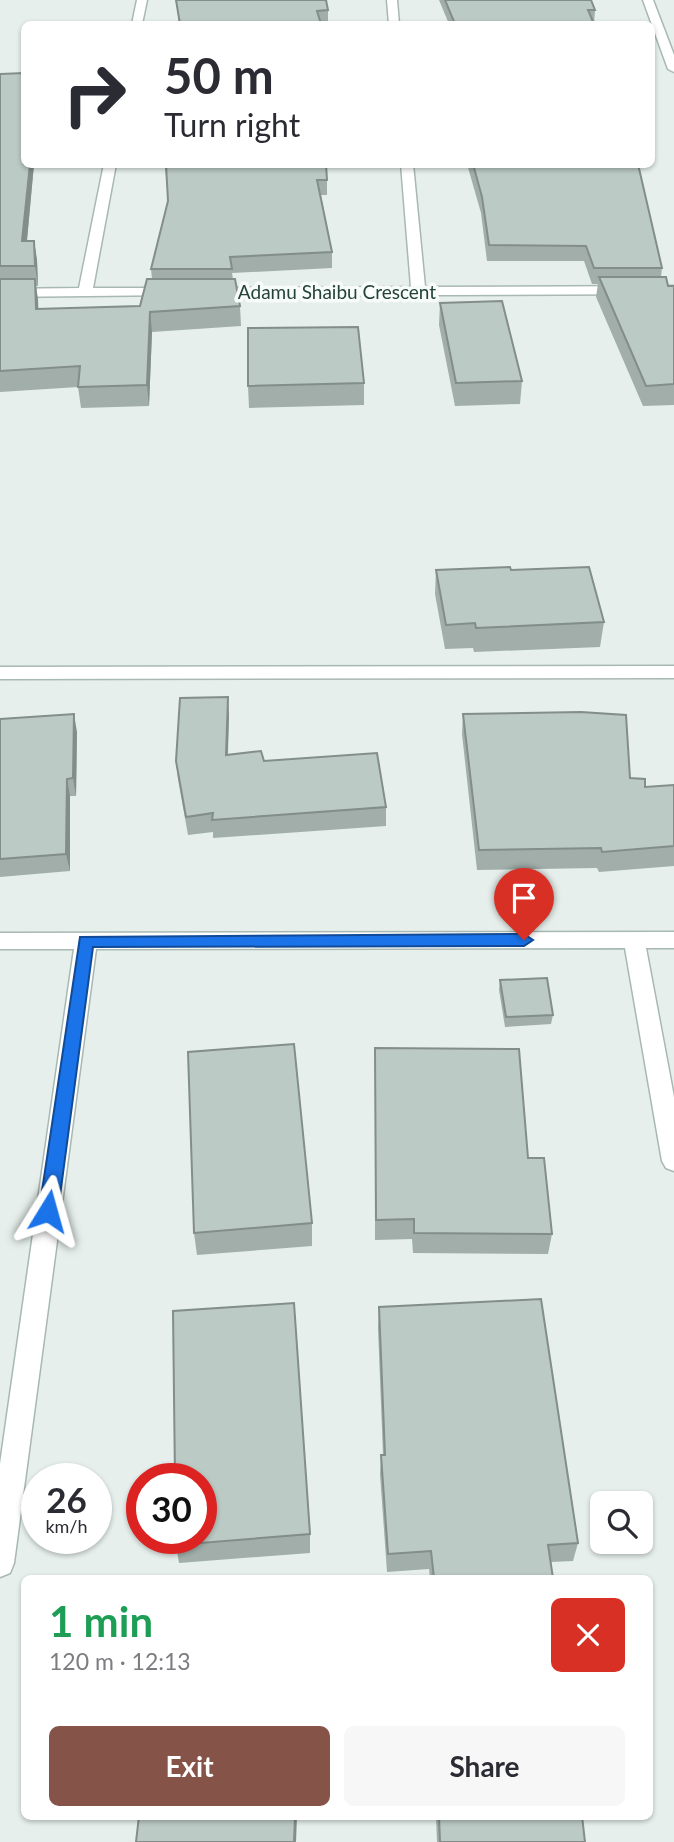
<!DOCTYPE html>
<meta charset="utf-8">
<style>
body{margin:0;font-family:Lato,sans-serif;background:#f7f7f7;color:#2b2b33;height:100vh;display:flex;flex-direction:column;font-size:26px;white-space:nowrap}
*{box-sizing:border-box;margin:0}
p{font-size:23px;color:#7c7c81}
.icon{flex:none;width:38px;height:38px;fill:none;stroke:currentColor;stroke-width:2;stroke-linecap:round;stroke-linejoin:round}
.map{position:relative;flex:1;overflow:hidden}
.side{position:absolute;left:21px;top:1575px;width:632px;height:245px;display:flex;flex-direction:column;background:#fff;border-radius:10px;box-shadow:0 2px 5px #0004}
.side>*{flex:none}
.guide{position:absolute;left:21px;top:21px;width:634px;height:147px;border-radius:10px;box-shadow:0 2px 5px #0004;background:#fff;color:#2b2b33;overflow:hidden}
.tools{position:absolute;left:590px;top:1491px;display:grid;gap:14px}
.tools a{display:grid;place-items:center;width:63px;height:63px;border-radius:10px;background:#fff;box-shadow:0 2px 5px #0004;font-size:35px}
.speed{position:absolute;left:21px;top:1463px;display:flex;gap:14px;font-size:35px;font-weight:700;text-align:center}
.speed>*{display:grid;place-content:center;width:91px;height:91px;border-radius:50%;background:#fff;box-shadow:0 2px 5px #0004;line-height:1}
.speed small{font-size:18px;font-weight:400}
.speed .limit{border:10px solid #d22;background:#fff;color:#111}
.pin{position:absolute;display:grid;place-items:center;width:60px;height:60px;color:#fff;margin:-72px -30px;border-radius:50% 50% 50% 0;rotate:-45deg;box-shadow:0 0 7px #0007}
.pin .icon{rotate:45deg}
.me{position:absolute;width:77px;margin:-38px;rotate:8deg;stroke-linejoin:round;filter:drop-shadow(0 0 5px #0008)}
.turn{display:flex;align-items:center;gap:24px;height:147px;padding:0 28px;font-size:32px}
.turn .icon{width:91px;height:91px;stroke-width:2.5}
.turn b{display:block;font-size:49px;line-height:60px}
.round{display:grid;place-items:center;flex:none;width:74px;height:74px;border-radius:10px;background:#f7f7f7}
.summary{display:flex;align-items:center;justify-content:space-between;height:119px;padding:0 28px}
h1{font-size:42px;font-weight:700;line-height:52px;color:#1e9e55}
.cta{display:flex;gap:14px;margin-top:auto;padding:14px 28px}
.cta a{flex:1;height:80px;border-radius:10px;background:#855347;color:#fff;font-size:28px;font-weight:700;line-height:80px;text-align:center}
.cta a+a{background:#f7f7f7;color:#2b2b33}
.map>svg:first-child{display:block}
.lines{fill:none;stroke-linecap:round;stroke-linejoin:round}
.minor-casing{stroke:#a8b8b2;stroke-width:3}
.minor{fill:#fff;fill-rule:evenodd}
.wall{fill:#a1aea9}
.shaded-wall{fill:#838d89}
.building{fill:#bbcac4;stroke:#838d89;stroke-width:2}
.route{fill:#1a73e8;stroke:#114b97;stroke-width:2}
.labels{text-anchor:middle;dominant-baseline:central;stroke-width:7;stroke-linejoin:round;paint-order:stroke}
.far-street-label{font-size:19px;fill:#24423a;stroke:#f7fbf9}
</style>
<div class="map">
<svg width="674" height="1842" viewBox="0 0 674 1842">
<rect width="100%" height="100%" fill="#e6efeb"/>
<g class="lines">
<!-- minor casing -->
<g class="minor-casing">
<path id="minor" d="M 137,0 L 147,0 L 142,24 L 132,24 Z
M 387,0 L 397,0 L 399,24 L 389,24 Z
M 643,0 L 653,0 L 674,55 L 674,72 L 668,69 Z
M 104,164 L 116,164 L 93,288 L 171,288 L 176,289 L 176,295 L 0,297 L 0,289 L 79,288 Z
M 401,164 L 413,164 L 425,287 L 674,286 L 674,294 L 211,296 L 204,292 L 211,288 L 411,287 Z
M 674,666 L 674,678 L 0,679 L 0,667 Z
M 674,932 L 674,948 L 646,948 L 674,1097 L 674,1171 L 666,1168 L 662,1161 L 625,948 L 96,949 L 14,1563 L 10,1573 L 0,1577 L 0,1464 L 74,949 L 0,949 L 0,933 Z"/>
</g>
<!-- minor -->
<use href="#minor" class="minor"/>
</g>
<!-- wall -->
<path class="wall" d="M 176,0 L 328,10 L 328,24 L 179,24 Z
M 439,0 L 591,0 L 595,10 L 594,24 L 449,24 Z
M 0,74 L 24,164 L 34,164 L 27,241 L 34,241 L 37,260 L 38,286 L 36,286 L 38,309 L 140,306 L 152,279 L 151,269 L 168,201 L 165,167 L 327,180 L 327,195 L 321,195 L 332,252 L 332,268 L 232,273 L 233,279 L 240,306 L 241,326 L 152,332 L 149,406 L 81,408 L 78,387 L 0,392 Z
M 467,164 L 638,164 L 662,268 L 661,277 L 668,286 L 674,286 L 674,405 L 643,406 L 596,297 L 598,284 L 592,284 L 584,261 L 487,261 L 481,213 Z
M 440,303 L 522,381 L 520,404 L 455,406 L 439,325 Z
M 364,383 L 364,405 L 249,408 L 248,386 Z
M 436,570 L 511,570 L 604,622 L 600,647 L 474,652 L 473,648 L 445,649 L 435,594 Z
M 463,714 L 630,778 L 645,787 L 674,785 L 674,866 L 599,872 L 597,868 L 477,870 L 462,734 Z
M 229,715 L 228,755 L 264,761 L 386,807 L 386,826 L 213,838 L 213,832 L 188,835 L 178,779 L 176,761 Z
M 0,719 L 77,732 L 76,796 L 70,796 L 70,871 L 0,877 Z
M 500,980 L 553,1015 L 551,1024 L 505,1027 L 499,990 Z
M 375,1048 L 528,1158 L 552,1234 L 548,1254 L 413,1253 L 412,1239 L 375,1240 Z
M 312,1223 L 312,1246 L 197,1255 L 194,1233 Z
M 379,1307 L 578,1543 L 573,1561 L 551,1562 L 553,1578 L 430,1578 L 429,1569 L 387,1572 L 380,1474 L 381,1455 L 383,1455 L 378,1328 Z
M 310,1534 L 310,1553 L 179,1563 L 176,1545 Z
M 436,1816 L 582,1816 L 585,1842 L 437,1842 Z"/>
<!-- shaded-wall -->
<path class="shaded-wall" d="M 30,164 L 34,164 L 25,261 L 22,241 Z
M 34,241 L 37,260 L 38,286 L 35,266 Z
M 35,279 L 38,299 L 39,329 L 36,309 Z
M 150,312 L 152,332 L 149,406 L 147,385 Z
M 228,697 L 229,715 L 227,773 L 226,755 Z
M 74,714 L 77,732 L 76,796 L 73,778 Z
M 67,779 L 70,796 L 70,871 L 66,854 Z
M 295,1816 L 297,1816 L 296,1842 L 294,1842 Z"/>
<!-- building -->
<path class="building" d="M 176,0 L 326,0 L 328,10 L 317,11 L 321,24 L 180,24 Z
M 445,0 L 591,0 L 595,10 L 588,10 L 594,24 L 455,24 Z
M 24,73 L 24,164 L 30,164 L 22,241 L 34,241 L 35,266 L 0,266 L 0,74 Z
M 166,164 L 326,164 L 327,180 L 317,180 L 332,252 L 230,257 L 232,269 L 151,269 L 168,201 Z
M 473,164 L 638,164 L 662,268 L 594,268 L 586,246 L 489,245 L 482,197 Z
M 599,277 L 666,277 L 668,286 L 674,286 L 674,384 L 646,386 Z
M 0,279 L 35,279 L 36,309 L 140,306 L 147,279 L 235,279 L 240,306 L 150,312 L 147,385 L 78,387 L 80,366 L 0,371 Z
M 502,301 L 522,381 L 456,383 L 440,303 Z
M 358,327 L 364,383 L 248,386 L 248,328 Z
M 510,567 L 511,570 L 589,567 L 604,622 L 476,628 L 475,623 L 446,625 L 436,570 Z
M 228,697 L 226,755 L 261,751 L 264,761 L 377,753 L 386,807 L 212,820 L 213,813 L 186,817 L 176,761 L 180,698 Z
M 581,712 L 626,715 L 630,778 L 645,779 L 645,787 L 674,785 L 674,846 L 602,852 L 601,848 L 479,850 L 463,714 Z
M 74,714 L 73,778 L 67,779 L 66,854 L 0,859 L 0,719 Z
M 547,978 L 553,1015 L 506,1017 L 500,980 Z
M 294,1044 L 312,1223 L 194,1233 L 188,1052 Z
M 375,1048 L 519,1049 L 528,1158 L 544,1158 L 552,1234 L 414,1233 L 414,1219 L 376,1220 Z
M 541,1299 L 578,1543 L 548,1545 L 553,1578 L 434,1578 L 431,1551 L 388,1554 L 381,1455 L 385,1455 L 379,1307 Z
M 294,1303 L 310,1534 L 176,1545 L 176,1538 L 201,1538 L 201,1479 L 175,1479 L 173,1311 Z
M 139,1816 L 295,1816 L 294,1842 L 136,1842 Z
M 439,1816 L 582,1816 L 585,1842 L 440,1842 Z"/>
<!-- route -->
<path class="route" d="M 524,934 L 533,940 L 524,946 L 93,947 L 58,1211 L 55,1217 L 48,1219 L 42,1217 L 39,1211 L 80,937 Z"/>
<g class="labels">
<!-- far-street labels -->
<g class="far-street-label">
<text x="337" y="291">Adamu Shaibu Crescent</text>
</g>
</g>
</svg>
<div class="tools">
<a><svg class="icon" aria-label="search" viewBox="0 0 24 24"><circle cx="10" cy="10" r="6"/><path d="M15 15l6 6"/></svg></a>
</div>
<div class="speed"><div>26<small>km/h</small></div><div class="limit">30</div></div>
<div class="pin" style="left:524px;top:940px;background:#d93025"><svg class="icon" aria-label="arrive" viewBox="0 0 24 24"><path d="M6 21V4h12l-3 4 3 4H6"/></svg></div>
<svg class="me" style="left:48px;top:1211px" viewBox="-20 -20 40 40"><path d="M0-17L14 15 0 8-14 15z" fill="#1a73e8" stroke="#fff" stroke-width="4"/></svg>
<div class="guide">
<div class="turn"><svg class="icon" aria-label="right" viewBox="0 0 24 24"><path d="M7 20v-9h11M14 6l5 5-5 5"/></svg><div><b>50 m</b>Turn right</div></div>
</div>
<section class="side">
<div class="summary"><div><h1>1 min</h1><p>120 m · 12:13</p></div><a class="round" style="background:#d93025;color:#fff"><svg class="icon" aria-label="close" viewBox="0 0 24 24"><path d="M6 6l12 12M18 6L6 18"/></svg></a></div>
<div class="cta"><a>Exit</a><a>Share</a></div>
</section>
</div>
